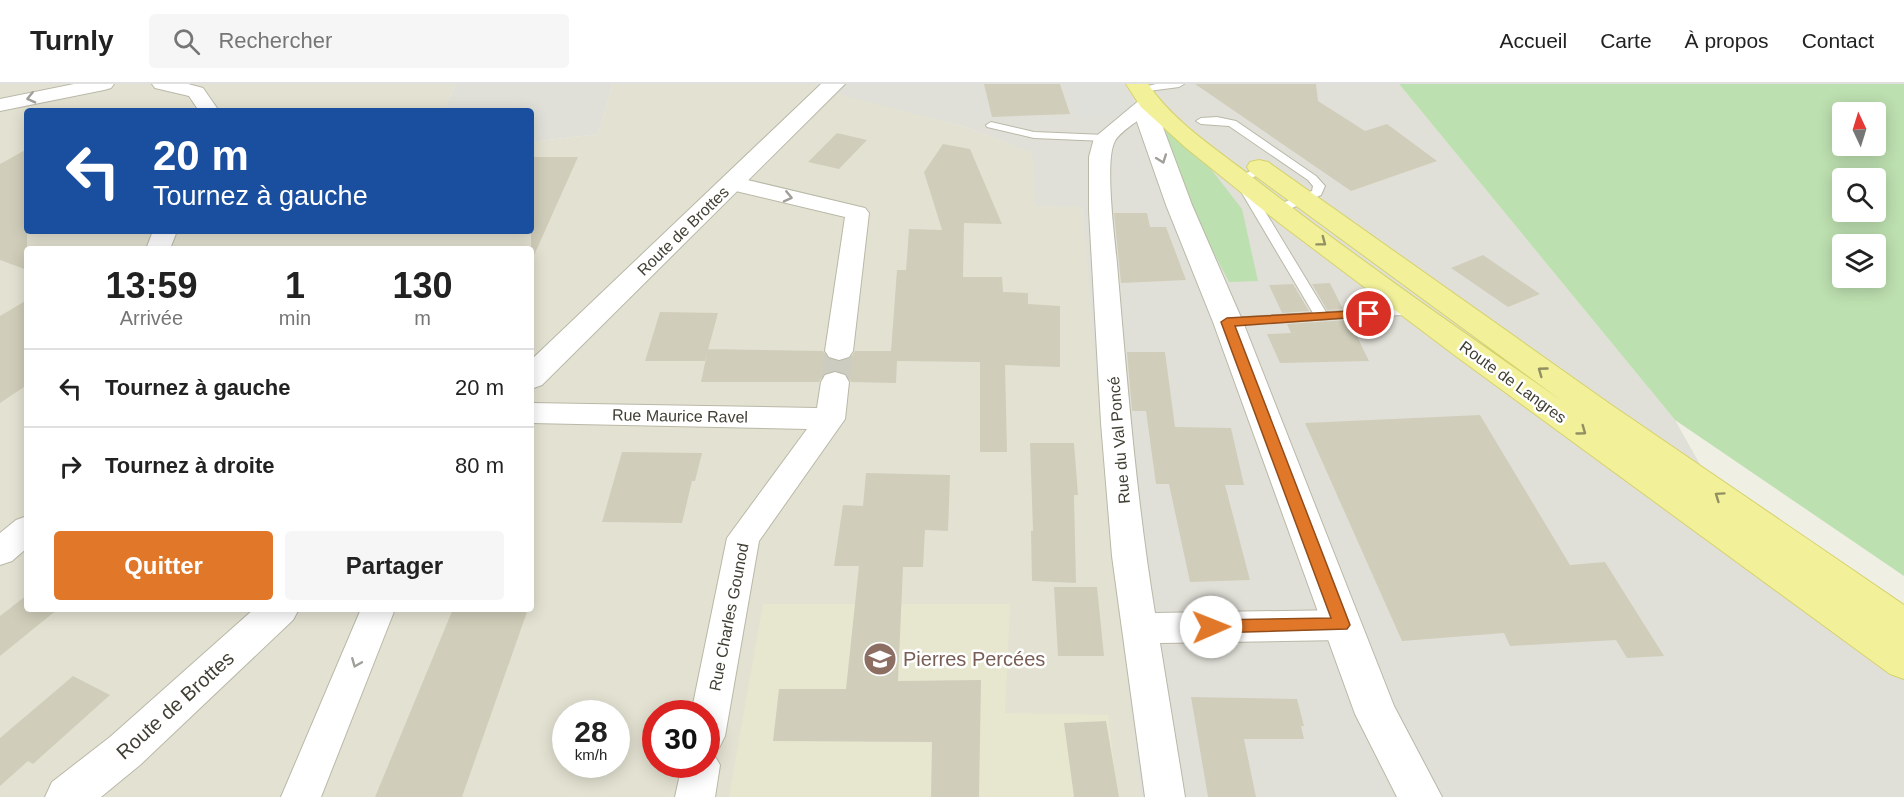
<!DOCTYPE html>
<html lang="fr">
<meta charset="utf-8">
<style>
body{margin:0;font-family:Arial,sans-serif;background:#f6f6f6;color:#222;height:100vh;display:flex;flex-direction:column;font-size:22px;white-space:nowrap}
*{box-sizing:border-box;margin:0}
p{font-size:20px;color:#767676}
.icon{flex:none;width:33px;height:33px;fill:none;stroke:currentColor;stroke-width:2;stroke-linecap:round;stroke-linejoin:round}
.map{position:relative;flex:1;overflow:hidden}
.panel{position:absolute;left:24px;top:162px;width:510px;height:366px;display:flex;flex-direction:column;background:#fff;border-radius:6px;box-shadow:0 3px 15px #0003}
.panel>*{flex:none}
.top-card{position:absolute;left:24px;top:24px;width:510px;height:126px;border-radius:6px;box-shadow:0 3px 15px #0003;background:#1a4fa0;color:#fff;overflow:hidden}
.needle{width:39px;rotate:356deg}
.controls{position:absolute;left:1832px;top:18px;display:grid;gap:12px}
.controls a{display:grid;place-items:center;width:54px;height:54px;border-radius:6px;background:#fff;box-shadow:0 3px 15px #0003;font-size:30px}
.speed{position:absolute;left:552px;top:616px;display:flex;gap:12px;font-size:30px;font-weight:700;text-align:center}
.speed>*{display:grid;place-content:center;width:78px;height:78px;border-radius:50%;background:#fff;box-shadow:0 3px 15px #0003;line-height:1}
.speed small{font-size:15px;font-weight:400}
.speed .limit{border:9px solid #d22;background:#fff;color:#111}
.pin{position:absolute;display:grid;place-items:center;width:51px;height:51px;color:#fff;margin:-26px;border:3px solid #fff;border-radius:50%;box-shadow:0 2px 6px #0007}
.me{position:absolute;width:66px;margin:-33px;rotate:89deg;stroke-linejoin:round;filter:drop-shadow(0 0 4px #0008)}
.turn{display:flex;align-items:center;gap:21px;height:126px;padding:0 30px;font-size:27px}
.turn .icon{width:78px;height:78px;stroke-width:2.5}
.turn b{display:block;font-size:42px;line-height:51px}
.eta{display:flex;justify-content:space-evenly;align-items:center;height:102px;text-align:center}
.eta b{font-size:36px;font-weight:800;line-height:42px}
.button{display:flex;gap:12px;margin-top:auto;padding:12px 30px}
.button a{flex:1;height:69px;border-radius:6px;background:#e17728;color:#fff;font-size:24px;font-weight:800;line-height:69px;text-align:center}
.button a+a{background:#f6f6f6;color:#222}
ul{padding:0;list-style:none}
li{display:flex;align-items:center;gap:18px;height:78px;padding:0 30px;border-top:2px solid #e0e0e0}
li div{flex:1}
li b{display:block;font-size:22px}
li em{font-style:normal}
header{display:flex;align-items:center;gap:36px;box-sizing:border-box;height:84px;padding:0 30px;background:#fff;border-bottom:2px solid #e0e0e0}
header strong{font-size:28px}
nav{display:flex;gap:33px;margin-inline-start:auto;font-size:21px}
.search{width:420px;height:54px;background:#f6f6f6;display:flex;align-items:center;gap:15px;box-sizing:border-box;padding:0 21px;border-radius:6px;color:#767676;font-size:22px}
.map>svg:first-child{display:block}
.residential{fill:#e3e2d2;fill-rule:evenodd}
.industrial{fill:#e1e0d8}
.education{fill:#e7e7cf}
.green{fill:#bde0b0;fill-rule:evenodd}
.parking{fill:#e0e0db}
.building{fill:#d0cdba}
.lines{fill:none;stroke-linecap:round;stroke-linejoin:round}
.minor-tunnel{stroke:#ccccc0;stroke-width:28;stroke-dasharray:28 14;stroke-linecap:butt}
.service-casing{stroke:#bab8a7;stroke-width:2}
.minor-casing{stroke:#bab8a7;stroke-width:2}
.tertiary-casing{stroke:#bab8a7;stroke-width:2}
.primary-casing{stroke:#d5d26c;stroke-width:2}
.service{fill:#fff;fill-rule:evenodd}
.minor{fill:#fff;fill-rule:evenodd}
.tertiary{fill:#fff;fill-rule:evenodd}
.primary{fill:#f2f19a;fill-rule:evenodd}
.oneway{stroke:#a09f9a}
.oneway2{stroke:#918f62}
.route{fill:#e17728;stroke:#924d1a;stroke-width:1.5}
.labels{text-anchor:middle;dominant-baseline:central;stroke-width:5;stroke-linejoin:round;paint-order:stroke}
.street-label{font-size:16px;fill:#413f34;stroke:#fff}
.near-education-label{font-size:20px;fill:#785e54;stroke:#fff;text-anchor:start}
.near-street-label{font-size:20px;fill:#413f34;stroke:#fff}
</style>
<header>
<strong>Turnly</strong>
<div class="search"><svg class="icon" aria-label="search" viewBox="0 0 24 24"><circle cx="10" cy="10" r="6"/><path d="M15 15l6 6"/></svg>Rechercher</div>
<nav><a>Accueil</a><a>Carte</a><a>À propos</a><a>Contact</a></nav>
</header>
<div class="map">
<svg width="1904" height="713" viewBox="0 0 1904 713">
<rect width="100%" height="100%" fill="#efefe3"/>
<!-- residential -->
<path class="residential" d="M 0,0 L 455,0 L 444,27 L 27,27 L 27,147 L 531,147 L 531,58 L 598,50 L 613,0 L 818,0 L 815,3 L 966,43 L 1033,69 L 1082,123 L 1147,713 L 0,713 ZM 27,165 L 531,165 L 531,525 L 27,525 ZM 566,630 L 616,630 L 616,681 L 566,681 ZM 656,630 L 706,630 L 706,681 L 656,681 Z"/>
<!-- industrial -->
<path class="industrial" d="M 455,0 L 613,0 L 598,50 L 531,58 L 531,27 L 444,27 Z
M 818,0 L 1399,0 L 1675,336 L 1749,467 L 1904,581 L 1904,713 L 1141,713 L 1107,425 L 1082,123 L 1035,122 L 1032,69 L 966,43 L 814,4 Z"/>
<!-- education -->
<path class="education" d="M 763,520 L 1010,520 L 1005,629 L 1108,631 L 1118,713 L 729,713 Z"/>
<!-- green -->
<path class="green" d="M 1399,0 L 1904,0 L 1904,492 L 1675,336 ZM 1842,28 L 1875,28 L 1875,62 L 1842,62 ZM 1842,94 L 1875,94 L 1875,128 L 1842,128 ZM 1842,160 L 1875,160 L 1875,194 L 1842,194 Z
M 1171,47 L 1207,80 L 1242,125 L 1258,197 L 1229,198 L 1178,100 L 1160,48 Z"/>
<!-- parking -->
<path class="parking" d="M 1066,0 L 1125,0 L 1138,30 L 1079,33 Z"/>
<!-- building -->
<path class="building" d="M 984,0 L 1060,0 L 1070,30 L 992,33 Z
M 1195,0 L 1316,0 L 1318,17 L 1365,47 L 1387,40 L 1437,77 L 1351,107 Z
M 837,49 L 867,56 L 839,85 L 808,78 Z
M 943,60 L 970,65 L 1002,140 L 964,139 L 963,193 L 1002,193 L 1003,208 L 1028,209 L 1028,220 L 1060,222 L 1060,283 L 1005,281 L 1007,368 L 980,368 L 980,278 L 897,277 L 896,299 L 851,298 L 847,290 L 836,286 L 824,289 L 819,298 L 701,298 L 708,265 L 823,267 L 828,275 L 838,278 L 850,275 L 855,267 L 891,267 L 897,186 L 906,186 L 909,145 L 942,146 L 924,88 Z
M 27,65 L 27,186 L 0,176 L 0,80 Z
M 531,73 L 578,73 L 531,178 Z
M 1114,129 L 1147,129 L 1150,143 L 1166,143 L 1186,196 L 1121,199 Z
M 1483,171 L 1540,210 L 1508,223 L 1451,184 Z
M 1330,199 L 1343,225 L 1327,226 L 1312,200 Z
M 1293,200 L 1309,227 L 1282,229 L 1269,201 Z
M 27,216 L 27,301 L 0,319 L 0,232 Z
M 660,228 L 718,229 L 705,277 L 645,277 Z
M 1349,236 L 1369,277 L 1280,279 L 1267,250 L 1291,249 L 1287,240 Z
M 1127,268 L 1165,268 L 1175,343 L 1231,344 L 1244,401 L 1225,401 L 1250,496 L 1190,498 L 1169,400 L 1156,400 L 1146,327 L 1132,327 Z
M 1480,331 L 1570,481 L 1605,478 L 1664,572 L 1627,574 L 1616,556 L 1510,562 L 1504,549 L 1402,557 L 1305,339 Z
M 1030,359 L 1074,359 L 1078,411 L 1074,411 L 1076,499 L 1032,497 L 1031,447 L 1033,447 Z
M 622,368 L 702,369 L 695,397 L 692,397 L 682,439 L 602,438 Z
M 866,389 L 950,391 L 948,447 L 925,446 L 923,483 L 903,483 L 898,597 L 981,596 L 979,713 L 931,713 L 932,658 L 773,657 L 779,605 L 846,605 L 859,482 L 834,482 L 843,421 L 863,422 Z
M 1054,503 L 1097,503 L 1104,572 L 1058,572 Z
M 27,511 L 27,525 L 58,525 L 0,572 L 0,532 Z
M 453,525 L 528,525 L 462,713 L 375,713 Z
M 73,592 L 110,611 L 33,680 L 28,677 L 0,702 L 0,654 Z
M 1191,613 L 1297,615 L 1304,642 L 1301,642 L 1304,655 L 1244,655 L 1256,713 L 1208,713 Z
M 1106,637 L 1119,713 L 1074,713 L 1064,639 Z"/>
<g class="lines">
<!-- minor-tunnel -->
<path class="minor-tunnel" d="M 835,298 L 839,267"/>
<!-- service casing -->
<g class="service-casing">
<path id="service" d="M 1156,0 L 1184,0 L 1179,3 L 1141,8 L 1136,5 Z
M 1217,33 L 1236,37 L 1316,92 L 1325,102 L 1321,111 L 1283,128 L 1275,128 L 1275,122 L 1312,107 L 1313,102 L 1308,96 L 1229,42 L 1201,40 L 1196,37 L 1201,34 Z
M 991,38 L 1034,48 L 1105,51 L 1110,54 L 1105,57 L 1034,54 L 987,43 L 986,41 Z
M 1262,83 L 1266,84 L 1266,88 L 1246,96 L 1326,228 L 1416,223 L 1423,227 L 1421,230 L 1223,241 L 1221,238 L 1228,234 L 1313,229 L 1233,94 Z"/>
</g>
<!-- minor casing -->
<g class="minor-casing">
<path id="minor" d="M 74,0 L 114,0 L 111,4 L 104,6 L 0,27 L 0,15 Z
M 152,0 L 188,0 L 203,4 L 219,27 L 199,27 L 189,12 L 155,4 Z
M 1149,12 L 1156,14 L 1159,18 C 1149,32 1122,44 1115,57 C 1104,76 1115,155 1117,180 C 1127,296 1136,413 1155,529 L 1342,526 L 1354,531 L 1360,541 L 1354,551 L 1342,556 L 1160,559 L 1185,713 L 1145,713 L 1112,472 L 1101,339 L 1089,127 L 1089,73 L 1094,54 L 1142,14 Z
M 731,92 L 865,124 L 869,129 L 853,267 L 849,273 L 839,276 L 829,273 L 825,267 L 845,133 L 723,104 L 720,99 L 723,94 Z
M 153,147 L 177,147 L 170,165 L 146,165 Z
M 835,288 L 845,291 L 849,298 L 845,335 L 759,457 L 725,652 L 719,664 L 712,667 L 720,681 L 715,713 L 675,713 L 682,681 L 706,681 L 706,630 L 691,630 L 727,454 L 807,345 L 531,339 L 531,319 L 817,324 L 821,298 L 825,291 Z
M 27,432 L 27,464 L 12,477 L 0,481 L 0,449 L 16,436 Z
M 361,525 L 395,525 L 321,713 L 281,713 Z"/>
</g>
<!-- tertiary casing -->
<g class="tertiary-casing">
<path id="tertiary" d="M 821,0 L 845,0 L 542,301 L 531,305 L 531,276 Z
M 1149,11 L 1157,13 L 1160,18 L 1161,38 L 1192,121 L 1243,238 L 1394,622 L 1442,713 L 1397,713 L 1355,630 L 1213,238 L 1166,121 L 1137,38 L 1138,18 L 1141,13 Z
M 254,525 L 299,525 L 293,536 L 140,681 L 101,713 L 45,713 L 52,698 L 110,653 Z"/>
</g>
<!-- primary casing -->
<g class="primary-casing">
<path id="primary" d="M 1126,0 L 1148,0 C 1175,40 1222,69 1260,99 C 1358,175 1460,246 1562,317 L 1250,88 L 1247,83 L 1250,78 L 1259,76 L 1268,78 L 1610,320 L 1904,521 L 1904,595 L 1890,590 L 1457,273 L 1278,138 L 1185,63 L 1141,23 Z"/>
</g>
<!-- service -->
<use href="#service" class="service"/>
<!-- minor -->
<use href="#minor" class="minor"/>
<!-- tertiary -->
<use href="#tertiary" class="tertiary"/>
<!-- primary -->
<use href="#primary" class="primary"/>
</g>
<!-- one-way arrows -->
<defs><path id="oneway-chevron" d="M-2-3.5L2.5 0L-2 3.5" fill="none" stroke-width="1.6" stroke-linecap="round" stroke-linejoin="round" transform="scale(1.5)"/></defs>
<g class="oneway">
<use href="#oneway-chevron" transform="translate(31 14) rotate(167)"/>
<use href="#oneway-chevron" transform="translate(1162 75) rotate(70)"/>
<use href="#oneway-chevron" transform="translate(788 113) rotate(13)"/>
<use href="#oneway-chevron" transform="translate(356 579) rotate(112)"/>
</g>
<g class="oneway2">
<use href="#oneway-chevron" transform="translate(1322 158) rotate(37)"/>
<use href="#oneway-chevron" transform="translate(1542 287) rotate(-144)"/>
<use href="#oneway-chevron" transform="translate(1582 347) rotate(36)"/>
<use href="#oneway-chevron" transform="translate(1719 412) rotate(-145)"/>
</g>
<!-- route -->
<path class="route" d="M 1369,226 L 1373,227 L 1373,232 L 1235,242 L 1350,541 L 1347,545 L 1211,549 L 1205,547 L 1203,543 L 1205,538 L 1211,536 L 1331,534 L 1221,238 L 1227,234 Z"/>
<!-- icons -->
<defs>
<g id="school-disc" transform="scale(1.725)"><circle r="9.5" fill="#8d6e63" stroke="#fff"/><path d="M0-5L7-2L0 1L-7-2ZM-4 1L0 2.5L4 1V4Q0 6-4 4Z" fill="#fff"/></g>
</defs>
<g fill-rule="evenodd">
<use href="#school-disc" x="880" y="575"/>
</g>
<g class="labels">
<!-- street labels -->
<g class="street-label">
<text transform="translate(683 147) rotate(-44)">Route de Brottes</text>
<text transform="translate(1513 298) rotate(36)">Route de Langres</text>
<text transform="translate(680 332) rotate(1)">Rue Maurice Ravel</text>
<text transform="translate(1119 356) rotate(-95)">Rue du Val Poncé</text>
<text transform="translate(729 533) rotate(-79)">Rue Charles Gounod</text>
</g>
<!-- near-education labels -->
<g class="near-education-label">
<text x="903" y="575">Pierres Percées</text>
</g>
<!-- near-street labels -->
<g class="near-street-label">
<text transform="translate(175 621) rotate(-42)">Route de Brottes</text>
</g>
</g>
</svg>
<div class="controls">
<a><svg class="needle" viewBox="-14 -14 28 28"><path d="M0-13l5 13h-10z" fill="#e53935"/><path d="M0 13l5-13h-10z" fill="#767676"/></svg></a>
<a><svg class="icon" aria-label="search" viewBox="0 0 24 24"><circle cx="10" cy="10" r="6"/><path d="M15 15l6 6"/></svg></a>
<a><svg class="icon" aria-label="layers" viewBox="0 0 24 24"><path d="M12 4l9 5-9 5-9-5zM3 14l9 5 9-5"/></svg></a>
</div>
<div class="speed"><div>28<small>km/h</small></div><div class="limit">30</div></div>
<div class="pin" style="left:1369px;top:230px;background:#d93025"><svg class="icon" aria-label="arrive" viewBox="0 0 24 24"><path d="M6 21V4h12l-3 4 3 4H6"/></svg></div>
<svg class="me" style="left:1211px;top:543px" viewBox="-20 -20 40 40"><circle r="19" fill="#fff"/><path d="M0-13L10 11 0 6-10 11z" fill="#e17728"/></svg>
<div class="top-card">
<div class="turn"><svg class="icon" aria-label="left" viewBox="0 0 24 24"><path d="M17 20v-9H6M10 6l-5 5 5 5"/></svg><div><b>20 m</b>Tournez à gauche</div></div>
</div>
<section class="panel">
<div class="eta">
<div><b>13:59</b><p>Arrivée</p></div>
<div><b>1</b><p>min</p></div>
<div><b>130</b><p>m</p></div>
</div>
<ul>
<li><svg class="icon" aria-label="left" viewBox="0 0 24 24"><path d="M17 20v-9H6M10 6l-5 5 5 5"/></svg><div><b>Tournez à gauche</b></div><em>20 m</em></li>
<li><svg class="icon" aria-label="right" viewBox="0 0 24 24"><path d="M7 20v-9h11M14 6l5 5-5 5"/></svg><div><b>Tournez à droite</b></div><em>80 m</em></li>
</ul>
<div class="button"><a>Quitter</a><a>Partager</a></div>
</section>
</div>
